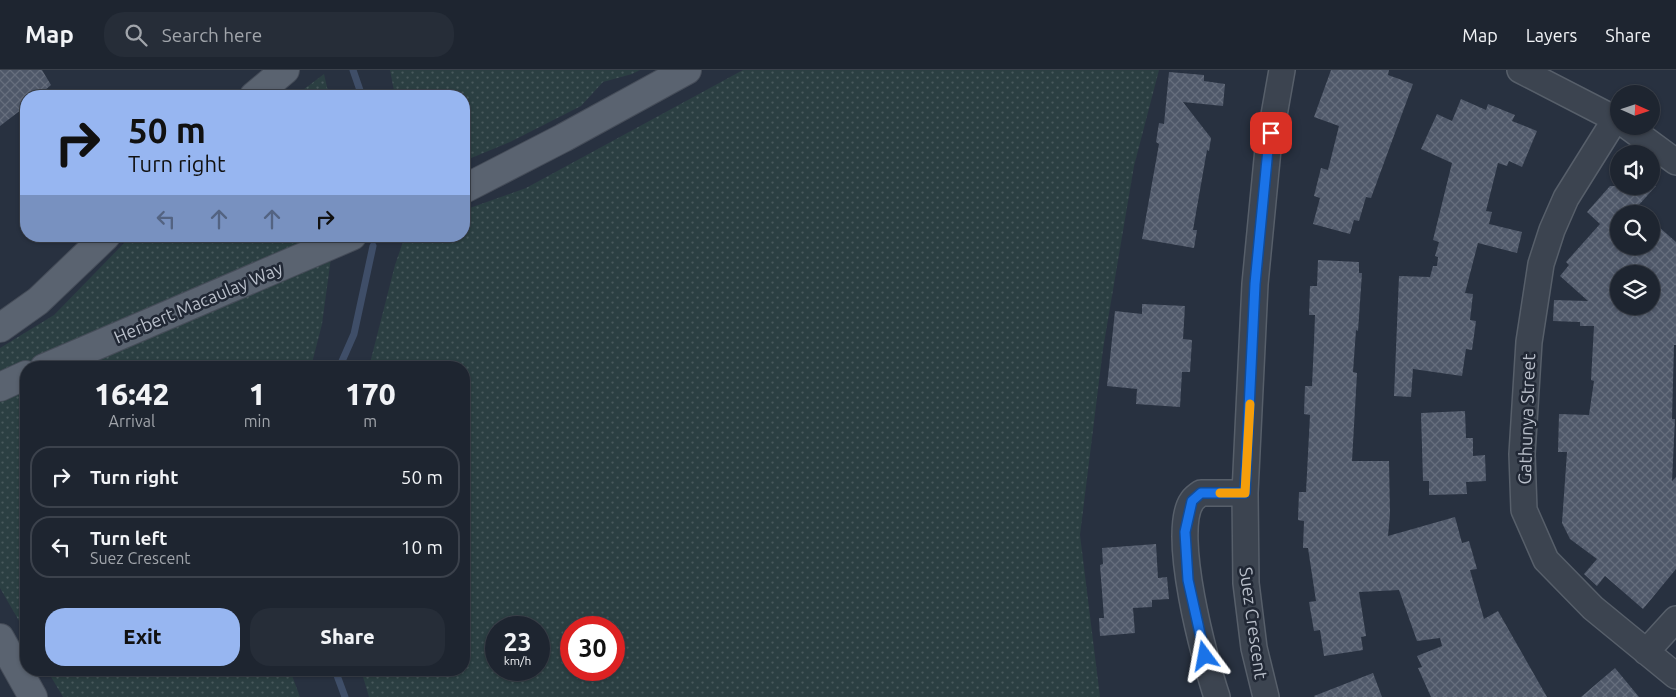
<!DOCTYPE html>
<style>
body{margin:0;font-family:Ubuntu,sans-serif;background:#262d38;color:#f1f3f6;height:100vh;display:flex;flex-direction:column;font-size:19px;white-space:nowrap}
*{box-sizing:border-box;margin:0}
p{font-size:16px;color:#a1a5ab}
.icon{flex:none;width:28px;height:28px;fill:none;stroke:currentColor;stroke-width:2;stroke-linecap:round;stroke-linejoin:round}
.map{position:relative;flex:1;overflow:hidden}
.drawer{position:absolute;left:20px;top:291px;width:450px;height:315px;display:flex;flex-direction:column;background:#1e2530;border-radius:20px;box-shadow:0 1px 4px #0004,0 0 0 1px #3c424c}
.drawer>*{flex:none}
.banner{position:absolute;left:20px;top:20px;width:450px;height:152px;border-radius:20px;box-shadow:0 1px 4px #0004,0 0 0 1px #3c424c;background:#97b6f1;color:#111;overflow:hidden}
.needle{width:32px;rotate:93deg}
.tools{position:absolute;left:1610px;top:15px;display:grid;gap:10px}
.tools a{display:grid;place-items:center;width:50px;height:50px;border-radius:50%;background:#1e2530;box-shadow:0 1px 4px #0004,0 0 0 1px #3c424c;font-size:25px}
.speed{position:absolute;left:485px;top:546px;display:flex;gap:10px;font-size:25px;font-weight:700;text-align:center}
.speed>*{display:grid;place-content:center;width:65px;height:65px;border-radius:50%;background:#1e2530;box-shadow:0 1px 4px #0004,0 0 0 1px #3c424c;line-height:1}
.speed small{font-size:12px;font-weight:400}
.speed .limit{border:8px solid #d22;background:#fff;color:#111}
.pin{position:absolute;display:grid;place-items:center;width:42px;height:42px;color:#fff;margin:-21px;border-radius:10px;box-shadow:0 2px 8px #0006}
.me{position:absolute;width:55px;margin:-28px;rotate:347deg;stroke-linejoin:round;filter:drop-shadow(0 0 4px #0008)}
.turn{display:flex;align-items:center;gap:18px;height:105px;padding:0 25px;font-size:22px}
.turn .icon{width:65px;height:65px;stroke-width:2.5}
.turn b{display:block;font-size:35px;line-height:42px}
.lanes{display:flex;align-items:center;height:48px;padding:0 25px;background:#0003;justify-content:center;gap:25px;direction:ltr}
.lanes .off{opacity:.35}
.eta{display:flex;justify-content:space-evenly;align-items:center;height:85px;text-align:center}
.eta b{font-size:30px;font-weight:800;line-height:35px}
.cta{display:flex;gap:10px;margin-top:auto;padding:10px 25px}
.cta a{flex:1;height:58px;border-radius:20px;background:#97b6f1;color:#111;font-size:20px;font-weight:800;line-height:58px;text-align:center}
.cta a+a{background:#262d38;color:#f1f3f6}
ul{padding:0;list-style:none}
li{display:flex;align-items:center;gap:15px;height:62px;margin:0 10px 8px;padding:0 15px;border:2px solid #3c424c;border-radius:20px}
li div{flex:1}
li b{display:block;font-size:19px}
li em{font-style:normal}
header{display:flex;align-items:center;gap:30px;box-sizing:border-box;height:70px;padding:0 25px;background:#1e2530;border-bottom:1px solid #3c424c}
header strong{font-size:24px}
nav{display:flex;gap:28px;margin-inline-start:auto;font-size:18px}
.search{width:350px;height:45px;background:#262d38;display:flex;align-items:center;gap:12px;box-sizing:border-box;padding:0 18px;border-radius:20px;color:#a1a5ab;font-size:19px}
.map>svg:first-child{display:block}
.grass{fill:url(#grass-dots);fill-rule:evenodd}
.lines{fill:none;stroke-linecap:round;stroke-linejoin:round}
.stream{stroke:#3f4e68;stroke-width:7}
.building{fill:url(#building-cross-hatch);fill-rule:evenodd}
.minor-casing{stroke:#575f6a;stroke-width:28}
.major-casing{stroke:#464d59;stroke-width:30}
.minor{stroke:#3c4450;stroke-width:25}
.major{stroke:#5a6370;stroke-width:28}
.route-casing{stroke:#114b97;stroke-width:12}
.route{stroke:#1a73e8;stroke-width:9}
.slow{stroke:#f59e0b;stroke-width:9}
.labels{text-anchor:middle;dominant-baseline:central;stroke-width:5;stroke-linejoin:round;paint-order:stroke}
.street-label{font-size:18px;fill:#b9bfca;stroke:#212835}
</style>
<header>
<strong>Map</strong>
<div class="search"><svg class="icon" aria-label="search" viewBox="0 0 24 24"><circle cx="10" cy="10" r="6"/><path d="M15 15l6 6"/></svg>Search here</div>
<nav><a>Map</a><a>Layers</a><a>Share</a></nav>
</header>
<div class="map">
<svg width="1676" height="627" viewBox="0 0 1676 627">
<defs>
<pattern id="grass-dots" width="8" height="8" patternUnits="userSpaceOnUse" patternTransform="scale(1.25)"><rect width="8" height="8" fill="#2b3f42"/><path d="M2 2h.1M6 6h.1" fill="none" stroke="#48595c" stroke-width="1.8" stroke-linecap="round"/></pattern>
<pattern id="building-cross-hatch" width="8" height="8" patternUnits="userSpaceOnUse" patternTransform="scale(1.25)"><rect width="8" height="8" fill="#4f5869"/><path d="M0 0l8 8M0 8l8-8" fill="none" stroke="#666e7d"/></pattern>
</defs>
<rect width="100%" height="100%" fill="#283140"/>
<!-- grass -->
<path class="grass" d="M 390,0 L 640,0 L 632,4 L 603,12 L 581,36 L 510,72 L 464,91 L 464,26 L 395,26 Z
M 743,0 L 1159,0 L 1134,96 L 1103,279 L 1080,465 L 1100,627 L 369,627 L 361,600 L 464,600 L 464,298 L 369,297 L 395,195 L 405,166 L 464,166 L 464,140 L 526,118 ZM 496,558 L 539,558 L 539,600 L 496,600 ZM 571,558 L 614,558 L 614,600 L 571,600 Z
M 324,4 L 329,26 L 295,26 Z
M 131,166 L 334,166 L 322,254 L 311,297 L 26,298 L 26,563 L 0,518 L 0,278 L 54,245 Z
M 47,600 L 290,600 L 300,627 L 63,627 Z"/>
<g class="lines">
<!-- stream -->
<path class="stream" d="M 353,0 L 362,26
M 339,298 L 354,264 L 373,176
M 335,600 L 345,627"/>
</g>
<!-- building -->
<path class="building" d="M 0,0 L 42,0 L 51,15 L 38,26 L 26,26 L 26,36 L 0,56 Z
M 1331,0 L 1389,0 L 1388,5 L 1413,14 L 1371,128 L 1366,127 L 1359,151 L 1354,150 L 1350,164 L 1313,154 L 1320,128 L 1314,126 L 1321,98 L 1328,100 L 1339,56 L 1314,47 Z
M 1169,2 L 1204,5 L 1204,11 L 1225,14 L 1223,36 L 1183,32 L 1211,68 L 1209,81 L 1207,80 L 1193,160 L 1197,160 L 1194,178 L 1142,169 L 1159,74 L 1156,72 L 1159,53 L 1164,54 Z
M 1461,29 L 1486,40 L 1488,34 L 1515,45 L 1512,51 L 1537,61 L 1522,97 L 1509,91 L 1507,96 L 1498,93 L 1486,141 L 1492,142 L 1489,154 L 1522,162 L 1517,183 L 1478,173 L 1465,223 L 1473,224 L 1470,250 L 1476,251 L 1472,280 L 1466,279 L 1462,306 L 1413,299 L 1411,327 L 1394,326 L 1399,206 L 1430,207 L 1433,196 L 1437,196 L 1438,187 L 1435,186 L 1439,172 L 1433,170 L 1452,93 L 1421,79 L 1437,44 L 1452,51 Z
M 1610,116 L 1656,116 L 1637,137 L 1645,144 L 1619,144 L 1619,176 L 1651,176 L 1651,150 L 1676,172 L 1676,275 L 1674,275 L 1672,349 L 1675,349 L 1672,411 L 1676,407 L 1676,499 L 1643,539 L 1605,506 L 1597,516 L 1584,504 L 1597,489 L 1570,469 L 1562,453 L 1567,382 L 1558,382 L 1559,344 L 1589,345 L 1594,311 L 1591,310 L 1594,256 L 1580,256 L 1580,252 L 1553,251 L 1554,230 L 1588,231 L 1560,206 L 1569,195 L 1566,192 L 1600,154 L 1587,142 ZM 1619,204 L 1651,204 L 1651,236 L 1619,236 Z
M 1318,190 L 1359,192 L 1359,203 L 1362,203 L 1358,261 L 1356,260 L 1353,302 L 1357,303 L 1352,391 L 1389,391 L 1390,444 L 1388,466 L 1455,447 L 1462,473 L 1469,471 L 1477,499 L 1470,500 L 1484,549 L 1498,541 L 1547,627 L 1431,627 L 1418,598 L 1422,597 L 1417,586 L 1442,576 L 1440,568 L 1417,571 L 1399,520 L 1359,522 L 1366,566 L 1361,567 L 1363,580 L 1324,586 L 1320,560 L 1314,561 L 1309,532 L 1316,531 L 1308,478 L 1303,478 L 1304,451 L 1298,450 L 1299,422 L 1306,422 L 1310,345 L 1304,344 L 1305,316 L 1312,316 L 1314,272 L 1315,245 L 1309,245 L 1310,216 L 1317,216 Z
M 1142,234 L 1185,236 L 1183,269 L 1192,270 L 1190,302 L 1182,302 L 1180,337 L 1136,334 L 1137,319 L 1107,316 L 1115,241 L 1142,244 Z
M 1465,341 L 1466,368 L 1473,368 L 1473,386 L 1485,385 L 1486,411 L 1466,412 L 1467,424 L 1429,425 L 1429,411 L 1423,411 L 1421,343 Z
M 1156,474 L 1158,508 L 1167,507 L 1169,529 L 1152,530 L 1152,537 L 1133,538 L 1135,563 L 1100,566 L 1099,548 L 1104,548 L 1100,495 L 1103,494 L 1102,478 Z
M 1615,598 L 1639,627 L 1581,627 Z
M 1373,603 L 1382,627 L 1315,627 L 1314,626 Z"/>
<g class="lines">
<!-- minor casing -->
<g class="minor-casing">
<path id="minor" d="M 1520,0 L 1619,51
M 1616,48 L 1566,128 L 1552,160 L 1541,194 L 1529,272 L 1522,384 L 1524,440 L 1546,490 L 1593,538 L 1676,606
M 1627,56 L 1676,92
M 1646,582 L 1676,549
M 1217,627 C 1205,591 1170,462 1192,431 C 1194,428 1198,425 1201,423 L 1245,423
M 1266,627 L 1254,578 L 1246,513 L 1245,423 L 1255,214 L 1268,79 L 1282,0"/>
</g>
<!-- major casing -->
<g class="major-casing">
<path id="major" d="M 254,26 L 285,0
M 464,119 L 563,68 L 687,0
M 0,258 L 38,231 L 106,166
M 44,298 L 352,166
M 0,317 L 26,305
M 0,568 L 33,627"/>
</g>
<!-- minor -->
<use href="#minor" class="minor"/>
<!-- major -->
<use href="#major" class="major"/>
</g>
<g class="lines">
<!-- route casing -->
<g class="route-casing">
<path id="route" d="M 1205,586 L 1188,510 L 1185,462 L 1192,431 L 1201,423 L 1245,423 L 1255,214 L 1268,79 L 1271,63"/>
</g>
<!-- route -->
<use href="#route" class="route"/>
<!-- slow -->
<path class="slow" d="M 1220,423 L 1245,423 L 1250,334"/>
</g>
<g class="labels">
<!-- street labels -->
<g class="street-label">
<text transform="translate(198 232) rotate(-23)">Herbert Macaulay Way</text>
<text transform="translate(1526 349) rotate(-88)">Gathunya Street</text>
<text transform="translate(1254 553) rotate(82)">Suez Crescent</text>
</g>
</g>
</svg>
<div class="tools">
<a><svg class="needle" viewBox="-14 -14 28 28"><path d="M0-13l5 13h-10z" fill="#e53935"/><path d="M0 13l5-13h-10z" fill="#a1a5ab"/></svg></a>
<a><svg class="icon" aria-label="sound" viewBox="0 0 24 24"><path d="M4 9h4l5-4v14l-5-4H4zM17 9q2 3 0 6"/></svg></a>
<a><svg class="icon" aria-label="search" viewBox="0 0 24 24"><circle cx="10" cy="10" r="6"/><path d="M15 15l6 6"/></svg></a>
<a><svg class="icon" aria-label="layers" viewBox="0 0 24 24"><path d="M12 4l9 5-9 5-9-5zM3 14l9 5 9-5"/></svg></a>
</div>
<div class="speed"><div>23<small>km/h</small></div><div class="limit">30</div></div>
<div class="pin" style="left:1271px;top:63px;background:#d93025"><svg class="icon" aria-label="arrive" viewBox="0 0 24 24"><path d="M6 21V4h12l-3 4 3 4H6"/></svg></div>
<svg class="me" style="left:1205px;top:586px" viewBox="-20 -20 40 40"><path d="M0-17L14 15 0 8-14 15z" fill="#1a73e8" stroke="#fff" stroke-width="4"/></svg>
<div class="banner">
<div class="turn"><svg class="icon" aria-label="right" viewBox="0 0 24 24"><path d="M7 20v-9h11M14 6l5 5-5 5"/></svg><div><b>50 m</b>Turn right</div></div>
<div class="lanes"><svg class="icon off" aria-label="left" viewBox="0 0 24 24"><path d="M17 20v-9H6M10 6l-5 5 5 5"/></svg><svg class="icon off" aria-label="ahead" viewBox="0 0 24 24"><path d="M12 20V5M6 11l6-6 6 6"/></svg><svg class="icon off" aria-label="ahead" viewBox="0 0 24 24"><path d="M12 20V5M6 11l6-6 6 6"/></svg><svg class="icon" aria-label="right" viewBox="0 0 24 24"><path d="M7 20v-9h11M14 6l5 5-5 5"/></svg></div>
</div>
<section class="drawer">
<div class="eta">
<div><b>16:42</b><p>Arrival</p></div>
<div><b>1</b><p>min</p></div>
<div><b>170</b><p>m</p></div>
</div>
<ul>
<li><svg class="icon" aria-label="right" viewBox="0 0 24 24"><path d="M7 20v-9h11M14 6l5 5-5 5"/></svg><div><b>Turn right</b></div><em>50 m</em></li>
<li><svg class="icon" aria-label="left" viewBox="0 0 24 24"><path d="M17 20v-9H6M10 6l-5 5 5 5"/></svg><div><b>Turn left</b><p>Suez Crescent</p></div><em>10 m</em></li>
</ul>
<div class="cta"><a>Exit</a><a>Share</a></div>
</section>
</div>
